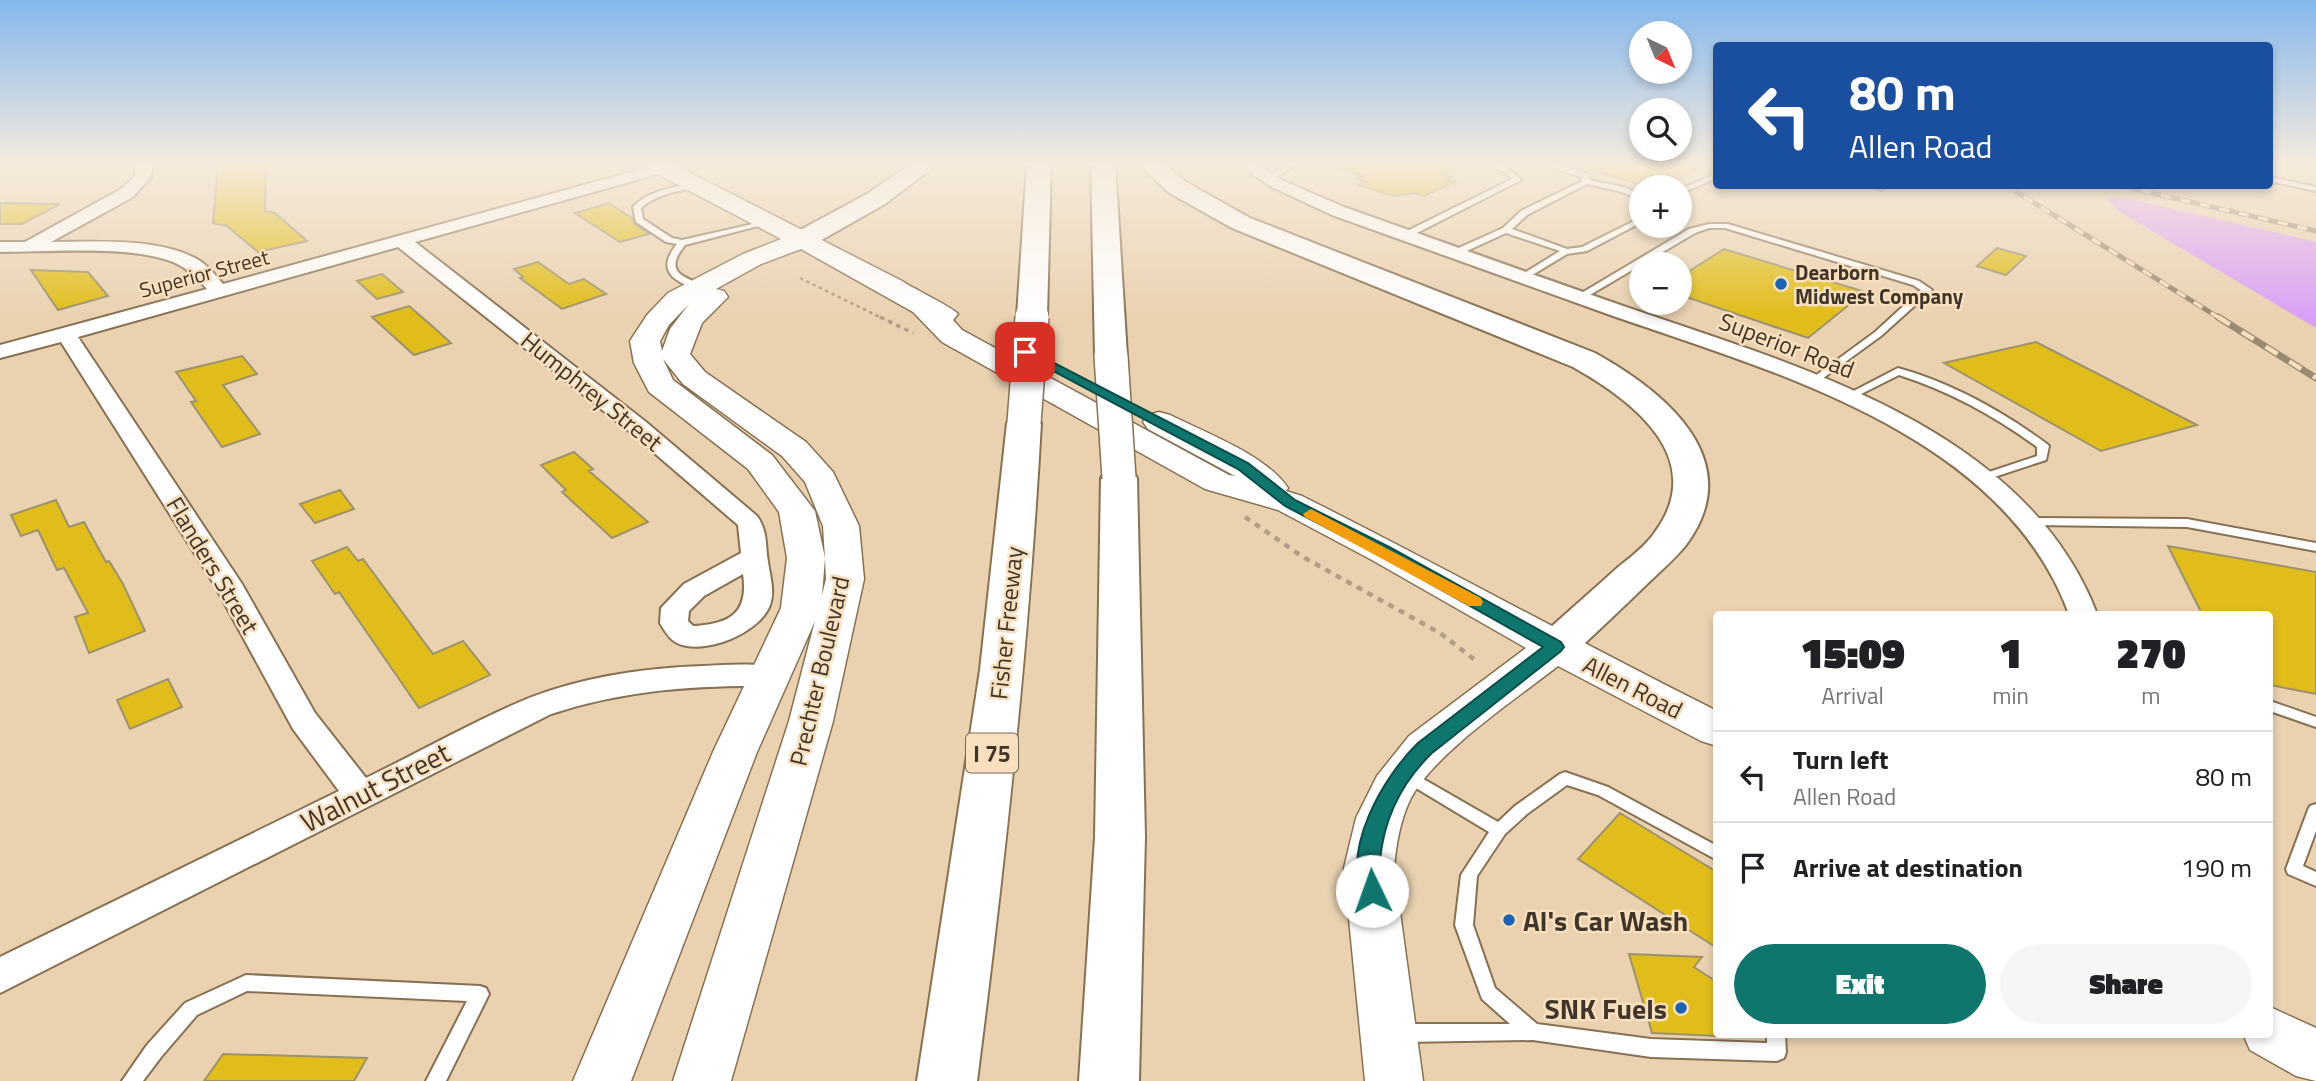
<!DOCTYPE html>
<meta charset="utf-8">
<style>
body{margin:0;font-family:"Titillium Web",sans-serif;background:#f6f6f6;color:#202124;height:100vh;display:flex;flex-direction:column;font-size:26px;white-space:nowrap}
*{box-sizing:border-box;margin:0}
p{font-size:23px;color:#757577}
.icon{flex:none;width:38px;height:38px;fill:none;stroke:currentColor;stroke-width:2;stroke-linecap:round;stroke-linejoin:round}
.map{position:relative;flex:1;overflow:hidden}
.panel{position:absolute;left:1713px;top:611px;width:560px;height:427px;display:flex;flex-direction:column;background:#fff;border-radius:7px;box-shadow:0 4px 10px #0003}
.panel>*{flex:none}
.guide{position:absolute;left:1713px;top:42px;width:560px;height:147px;border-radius:7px;box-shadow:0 4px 10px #0003;background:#1a4fa0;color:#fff;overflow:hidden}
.needle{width:46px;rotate:137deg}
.fabs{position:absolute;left:1629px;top:21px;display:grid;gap:14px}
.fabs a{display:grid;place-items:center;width:63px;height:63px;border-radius:50%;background:#fff;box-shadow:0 4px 10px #0003;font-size:35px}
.pin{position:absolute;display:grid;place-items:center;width:60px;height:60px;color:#fff;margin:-30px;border-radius:14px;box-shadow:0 4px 10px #0006}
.me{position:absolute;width:77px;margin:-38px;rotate:357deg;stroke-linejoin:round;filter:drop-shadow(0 0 5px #0008)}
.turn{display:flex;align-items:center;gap:24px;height:147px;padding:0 21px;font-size:32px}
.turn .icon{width:91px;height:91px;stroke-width:2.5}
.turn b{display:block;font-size:49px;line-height:60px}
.eta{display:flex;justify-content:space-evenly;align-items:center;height:119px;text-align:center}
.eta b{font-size:42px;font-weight:800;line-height:49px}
.action{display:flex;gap:14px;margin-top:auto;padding:14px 21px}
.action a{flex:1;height:80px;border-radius:42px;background:#0f766e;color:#fff;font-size:28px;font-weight:800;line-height:80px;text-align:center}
.action a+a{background:#f6f6f6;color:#202124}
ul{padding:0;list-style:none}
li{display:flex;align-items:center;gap:21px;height:91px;padding:0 21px;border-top:2px solid #e0e0e0}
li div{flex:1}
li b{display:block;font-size:26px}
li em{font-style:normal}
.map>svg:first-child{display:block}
.green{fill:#dba1f6}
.building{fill:#e1bd1b;stroke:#9c926e;stroke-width:2}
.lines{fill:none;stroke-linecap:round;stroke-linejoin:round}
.service-casing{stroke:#877153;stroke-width:4}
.minor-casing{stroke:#877153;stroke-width:4}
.secondary-casing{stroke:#877153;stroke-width:3}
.motorway-casing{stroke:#877153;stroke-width:4}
.path-far2{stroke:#b19e84;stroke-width:2.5;stroke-dasharray:3.5 3.5;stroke-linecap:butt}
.path-far1{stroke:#b19e84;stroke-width:3.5;stroke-dasharray:4.5 4.5;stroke-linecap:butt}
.path{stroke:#b19e84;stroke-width:4.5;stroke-dasharray:6 6;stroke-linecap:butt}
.service{fill:#fff;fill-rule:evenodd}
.minor{fill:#fff;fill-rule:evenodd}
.secondary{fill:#fff;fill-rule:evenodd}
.motorway{fill:#fff;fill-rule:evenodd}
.rail-far1-casing{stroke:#9b8a72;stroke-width:5}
.rail-casing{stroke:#9b8a72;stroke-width:7}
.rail-far1{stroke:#f8dfbe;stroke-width:3.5;stroke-dasharray:10;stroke-linecap:butt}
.rail{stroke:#f8dfbe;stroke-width:4.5;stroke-dasharray:14;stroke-linecap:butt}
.motorway-bridge-far1-casing{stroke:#877153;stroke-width:29;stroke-linecap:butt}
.motorway-bridge-casing{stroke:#877153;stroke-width:36;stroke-linecap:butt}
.motorway-bridge-far1{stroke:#fff;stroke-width:26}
.motorway-bridge{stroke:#fff;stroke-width:33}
.route{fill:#0f766e;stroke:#0a4d48;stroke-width:2}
.slow{fill:#f59e0b}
.poi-dot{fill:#1a62b2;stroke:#f8dfbe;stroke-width:2.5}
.labels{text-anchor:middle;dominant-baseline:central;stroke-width:5;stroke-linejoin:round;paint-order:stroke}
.far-poi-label{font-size:21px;font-weight:bold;fill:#3f3629;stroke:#f8dfbe;text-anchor:start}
.far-street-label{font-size:21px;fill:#3f3629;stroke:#f8dfbe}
.shield{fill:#f8dfbe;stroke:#766956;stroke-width:2}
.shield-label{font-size:23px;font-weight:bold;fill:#3f3629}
.street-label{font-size:24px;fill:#3f3629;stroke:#f8dfbe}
.near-street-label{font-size:28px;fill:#3f3629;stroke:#f8dfbe}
.near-poi-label{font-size:28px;font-weight:bold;fill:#3f3629;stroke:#f8dfbe;text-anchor:start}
</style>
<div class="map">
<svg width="2316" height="1081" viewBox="0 0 2316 1081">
<rect width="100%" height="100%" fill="#ead2b1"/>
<!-- green -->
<path class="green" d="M 2121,197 L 2316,242 L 2316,328 L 2120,212 L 2106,199 Z"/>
<!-- building -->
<path class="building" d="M 218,163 L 266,163 L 265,211 L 275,213 L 307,241 L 258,252 L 227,226 L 213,223 Z
M 1337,163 L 1468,163 L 1444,174 L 1452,177 L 1446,179 L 1455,182 L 1424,196 L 1415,193 L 1394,196 L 1359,185 L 1365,182 L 1356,179 L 1363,176 L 1336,168 Z
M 1588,163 L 1707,163 L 1663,187 L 1649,187 L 1587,169 Z
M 0,203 L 60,204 L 22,224 L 0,224 Z
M 609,203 L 632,218 L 635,224 L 649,234 L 620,242 L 575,213 Z
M 1997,248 L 2026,256 L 2006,275 L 1977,266 Z
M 1724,249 L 1865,292 L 1808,338 L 1680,295 L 1680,277 Z
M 538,262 L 569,284 L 584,279 L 606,294 L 562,309 L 520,278 L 523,277 L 514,269 Z
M 31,270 L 88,272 L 108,296 L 58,310 Z
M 382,274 L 403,292 L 377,299 L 357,281 Z
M 409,306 L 431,325 L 451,343 L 414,355 L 372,317 Z
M 2036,342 L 2197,425 L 2101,451 L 1944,363 Z
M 242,356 L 257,374 L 223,385 L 260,434 L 222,447 L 191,402 L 196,401 L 176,372 Z
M 574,452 L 593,469 L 589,471 L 648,522 L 612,538 L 562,492 L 566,490 L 541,465 Z
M 340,490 L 354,509 L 315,523 L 300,504 Z
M 56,500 L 69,527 L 84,522 L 106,562 L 109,561 L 123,584 L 145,631 L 89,653 L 75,617 L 88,613 L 64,568 L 57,570 L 38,530 L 21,536 L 11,515 Z
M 2168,546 L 2316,572 L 2316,694 L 2270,685 L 2270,614 L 2202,614 Z
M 347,547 L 358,561 L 363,559 L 433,654 L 463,641 L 490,675 L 419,708 L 339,592 L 335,594 L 312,561 Z
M 168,679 L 182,707 L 130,729 L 117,700 Z
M 1620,813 L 1717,872 L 1717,948 L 1578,859 Z
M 1629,954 L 1702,957 L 1694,967 L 1717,982 L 1717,1036 L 1652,1033 Z
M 223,1054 L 367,1058 L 354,1081 L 204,1081 Z"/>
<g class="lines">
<!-- service casing -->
<g class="service-casing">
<path id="service" d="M 1290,163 L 1300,163 L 1271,180 L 1264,178 Z
M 1479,163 C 1497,163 1509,166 1521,180 L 1409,237 L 1403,237 L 1403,233 L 1512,179 L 1505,172 Z
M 1538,163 L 1551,163 L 1588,174 L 1590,180 L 1623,187 L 1642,194 L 1642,199 L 1618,191 L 1587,184 L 1527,215 L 1512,229 L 1567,249 L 1582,247 L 1642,217 L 1642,222 L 1587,251 L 1567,254 L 1524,280 L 1520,277 L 1521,275 L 1560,251 L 1506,233 L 1458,255 L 1452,255 L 1452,251 L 1503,228 L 1521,211 L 1582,181 L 1581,177 Z
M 1717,173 L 1717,178 L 1680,194 L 1680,189 Z
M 2270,177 L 2316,187 L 2316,191 L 2270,181 Z
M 695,183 L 698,183 L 698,187 C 678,191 657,194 641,208 L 643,219 L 672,238 L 682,240 L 766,221 L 770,223 L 685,245 C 665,270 679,276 703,285 L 704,287 L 700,290 C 674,282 655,271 677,244 L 666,242 L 636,222 L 633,207 C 649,190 673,188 695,183 Z
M 1869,186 L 1880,186 L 1885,188 L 1881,190 Z
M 1709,224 L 1728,224 L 1919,281 L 1932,290 L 1881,336 L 1815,384 L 1811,383 L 1811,379 L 1875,332 L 1921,290 L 1913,285 L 1725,228 L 1709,228 L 1695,233 L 1583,299 L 1580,300 L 1575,297 L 1689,229 Z
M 1898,368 C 1952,383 2002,411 2047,444 L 2049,446 L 2046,460 L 1985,480 L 1977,480 L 1975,478 L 1977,476 L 2037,456 L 2037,447 C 1995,416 1949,391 1899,375 L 1853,398 L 1849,399 L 1844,396 Z
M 2027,518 L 2187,519 L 2316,543 L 2316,551 L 2187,527 L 2023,525 L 2021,522 L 2023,519 Z
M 2270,701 L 2316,717 L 2316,727 L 2270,711 Z
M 1406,769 L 1498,822 L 1515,806 L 1560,774 L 1565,772 L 1608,787 L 1717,846 L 1717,860 L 1598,795 L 1567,785 L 1527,814 L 1505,834 L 1477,876 L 1473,925 L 1495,988 L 1537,1024 L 1651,1039 L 1767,1043 L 1767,1034 L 1785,1034 L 1786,1052 L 1784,1058 L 1777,1061 L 1651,1057 L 1533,1040 L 1402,1042 L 1395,1039 L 1393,1033 L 1395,1027 L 1402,1024 L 1510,1024 L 1482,999 L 1455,925 L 1461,875 L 1489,832 L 1401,779 L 1398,775 L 1401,771 Z
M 2316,804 L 2316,831 L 2303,866 L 2316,872 L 2316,886 L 2288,874 L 2286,869 L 2308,810 L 2310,806 Z
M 246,975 L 480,986 L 486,988 L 489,994 L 446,1081 L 426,1081 L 467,1001 L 247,991 L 197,1015 L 161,1057 L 143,1081 L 122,1081 L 147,1045 L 185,1003 Z"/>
</g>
<!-- minor casing -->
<g class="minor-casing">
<path id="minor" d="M 136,163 L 152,163 L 151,177 L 133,197 L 51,242 C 95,242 162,237 200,261 C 209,267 216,276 223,284 L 657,165 L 669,165 L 671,168 L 669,171 L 415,242 L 646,422 L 757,516 C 768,532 765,544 768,562 C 770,576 775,591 770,605 C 760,633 704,656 677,643 C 670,640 664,630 660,623 L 661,608 L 684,584 L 741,553 L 738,525 L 630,432 L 398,247 L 78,337 L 242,584 L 315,713 L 366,778 C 420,752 473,721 529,698 C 583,677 644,668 702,666 C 727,665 757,662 782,669 L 786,676 L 782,683 L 771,686 C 695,685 624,690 551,714 L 0,993 L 0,957 L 339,791 L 293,729 L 214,584 L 61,342 L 0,358 L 0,345 L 207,289 C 197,277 187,268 173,262 C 130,245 48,252 0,252 L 0,242 L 25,242 L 121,189 L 135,176 ZM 743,574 C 749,614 729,624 693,626 L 688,621 L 689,611 L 704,596 Z
M 1236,163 L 1255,163 L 1284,181 L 1344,207 C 1439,241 1534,275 1629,308 C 1798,366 2026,428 2097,614 L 2069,614 C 2003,435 1778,373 1616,317 C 1521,283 1427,249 1332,215 L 1272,187 Z"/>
</g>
<!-- secondary casing -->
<g class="secondary-casing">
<path id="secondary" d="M 643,163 L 671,163 L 902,281 C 912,288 954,308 958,314 L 953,320 L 962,330 L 1229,475 L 1235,476 L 1148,429 L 1143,422 L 1148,415 L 1159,412 L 1170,415 C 1206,433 1266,455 1288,488 L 1286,491 L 1302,496 C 1441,566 1577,641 1717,711 L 1717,746 L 1701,741 L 1558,666 C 1516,699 1433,754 1410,800 C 1400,821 1396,845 1394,868 L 1423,1081 L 1365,1081 L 1344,868 L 1356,818 L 1377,776 L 1409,736 L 1526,648 L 1372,560 L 1278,510 L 1205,489 L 942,342 L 913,312 L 801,249 L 761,264 L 716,289 L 724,291 L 728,297 L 702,323 L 690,354 L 705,372 L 806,442 L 833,472 L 859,526 L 864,579 L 833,721 L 731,1081 L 673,1081 L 789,721 L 815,621 L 757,752 L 631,1081 L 573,1081 L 713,752 L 781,608 L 787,558 L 779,512 L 748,469 L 649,392 L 634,363 L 630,341 L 647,315 L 668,293 L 743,254 L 781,239 L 646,168 ZM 689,304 L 670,329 L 662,351 L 660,341 L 669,325 ZM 663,359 L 683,384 L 782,456 L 805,482 L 823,526 L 825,558 L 815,511 L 772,455 L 673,380 ZM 825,558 L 826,579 L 822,595 Z
M 2270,1007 L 2316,1028 L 2316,1081 L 2296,1076 L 2250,1050 L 2243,1034 L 2270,1034 Z"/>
</g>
<!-- motorway casing -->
<g class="motorway-casing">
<path id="motorway" d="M 912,163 L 939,163 L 885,204 L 809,247 L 800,249 L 791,247 L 787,241 L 791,235 L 867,194 Z
M 1027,163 L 1051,163 L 1047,316 L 1042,322 L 1032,325 L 1022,322 L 1017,316 Z
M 1091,163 L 1115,163 L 1127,356 L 1122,363 L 1111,365 L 1100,363 L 1095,356 Z
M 1138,163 L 1163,163 L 1186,182 L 1250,218 L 1595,353 C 1665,392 1749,460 1686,545 C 1674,560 1658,573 1644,587 C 1620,610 1595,634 1570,657 L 1555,661 L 1540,657 L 1534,647 L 1540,637 C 1565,614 1591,592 1616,569 C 1629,558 1645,547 1655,532 C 1709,458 1632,400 1573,367 L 1232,228 L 1168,192 Z
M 1024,413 L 1036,416 L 1041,423 C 1029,643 1005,862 977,1081 L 917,1081 L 980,670 L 1007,423 L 1012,416 Z
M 1119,467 L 1132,470 L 1137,478 L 1145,837 L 1139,1081 L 1079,1081 L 1095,837 L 1101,478 L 1106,470 Z"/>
</g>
<!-- path-far2 -->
<path class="path-far2" d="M 800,278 L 884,319"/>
<!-- path-far1 -->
<path class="path-far1" d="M 880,317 L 913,333"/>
<!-- path -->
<path class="path" d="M 1245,517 L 1303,557 L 1440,633 L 1475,660"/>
<!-- service -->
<use href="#service" class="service"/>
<!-- minor -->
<use href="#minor" class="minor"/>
<!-- secondary -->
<use href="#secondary" class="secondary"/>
<!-- motorway -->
<use href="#motorway" class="motorway"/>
<!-- rail-far1 casing -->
<g class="rail-far1-casing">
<path id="rail-far1" d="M 2007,186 L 2221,319
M 2122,186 L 2316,231"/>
</g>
<!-- rail casing -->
<g class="rail-casing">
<path id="rail" d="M 2218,317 L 2316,378"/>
</g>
<!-- rail-far1 -->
<use href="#rail-far1" class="rail-far1"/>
<!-- rail -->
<use href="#rail" class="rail"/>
<!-- motorway-bridge-far1 casing -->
<g class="motorway-bridge-far1-casing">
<path id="motorway-bridge-far1" d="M 1032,319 L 1032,316"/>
</g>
<!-- motorway-bridge casing -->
<g class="motorway-bridge-casing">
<path id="motorway-bridge" d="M 1111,356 L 1119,478
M 1024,423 L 1032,317"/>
</g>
<!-- motorway-bridge-far1 -->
<use href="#motorway-bridge-far1" class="motorway-bridge-far1"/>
<!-- motorway-bridge -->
<use href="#motorway-bridge" class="motorway-bridge"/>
</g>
<!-- sky -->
<linearGradient id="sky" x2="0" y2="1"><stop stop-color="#85b8ee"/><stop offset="0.52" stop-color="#f6ebdc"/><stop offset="1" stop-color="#f6ebdc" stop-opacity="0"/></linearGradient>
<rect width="2316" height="315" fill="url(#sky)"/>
<!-- route -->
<path class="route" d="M 1025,348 L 1248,463 L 1295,500 L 1391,548 L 1561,642 L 1564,647 L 1561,651 L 1432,753 C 1402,782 1384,818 1380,860 C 1379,873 1385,886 1380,898 L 1372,900 L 1364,898 C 1340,850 1384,776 1418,743 L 1543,647 L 1379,555 L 1285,506 L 1238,469 L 1021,354 L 1021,349 Z"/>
<!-- slow -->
<path class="slow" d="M 1311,509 L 1481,598 L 1483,602 L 1481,606 L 1469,606 L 1305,517 L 1303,514 Z"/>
<!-- markers -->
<g class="poi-dot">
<circle cx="1781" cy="284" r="7"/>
<circle cx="1509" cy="920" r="7"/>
<circle cx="1681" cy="1008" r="7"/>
</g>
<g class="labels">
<!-- far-poi labels -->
<g class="far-poi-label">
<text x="1795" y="272">Dearborn<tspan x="1795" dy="24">Midwest Company</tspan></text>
</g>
<!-- far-street labels -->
<g class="far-street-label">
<text transform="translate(204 273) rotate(-15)">Superior Street</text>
</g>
<!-- shield labels -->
<rect class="shield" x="966" y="733.5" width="52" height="39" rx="5"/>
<g class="shield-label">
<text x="992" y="753">I 75</text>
</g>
<!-- street labels -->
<g class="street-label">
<text transform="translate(1787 345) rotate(21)">Superior Road</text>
<text transform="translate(592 391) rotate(39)">Humphrey Street</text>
<text transform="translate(213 565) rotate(59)">Flanders Street</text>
<text transform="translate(1006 623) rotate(-84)">Fisher Freeway</text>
<text transform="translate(819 671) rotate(-77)">Prechter Boulevard</text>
<text transform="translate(1633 687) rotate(27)">Allen Road</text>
</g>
<!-- near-street labels -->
<g class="near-street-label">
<text transform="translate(375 787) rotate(-27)">Walnut Street</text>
</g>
<!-- near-poi labels -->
<g class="near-poi-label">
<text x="1523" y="920">Al's Car Wash</text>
<text x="1667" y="1008" text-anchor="end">SNK Fuels</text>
</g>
</g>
</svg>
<div class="fabs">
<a><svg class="needle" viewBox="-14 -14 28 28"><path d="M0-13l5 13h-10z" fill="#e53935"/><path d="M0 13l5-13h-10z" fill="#757577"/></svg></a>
<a><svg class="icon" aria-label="search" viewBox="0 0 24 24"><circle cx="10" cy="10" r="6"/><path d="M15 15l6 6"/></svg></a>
<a>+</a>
<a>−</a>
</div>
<div class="pin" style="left:1025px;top:352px;background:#d93025"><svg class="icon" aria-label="arrive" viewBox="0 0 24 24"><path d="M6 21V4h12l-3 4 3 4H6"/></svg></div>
<svg class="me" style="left:1372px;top:891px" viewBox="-20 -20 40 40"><circle r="19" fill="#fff"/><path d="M0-13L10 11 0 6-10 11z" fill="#0f766e"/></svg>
<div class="guide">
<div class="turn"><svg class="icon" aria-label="left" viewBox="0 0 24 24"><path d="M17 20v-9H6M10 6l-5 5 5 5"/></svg><div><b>80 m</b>Allen Road</div></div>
</div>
<section class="panel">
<div class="eta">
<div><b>15:09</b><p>Arrival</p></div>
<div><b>1</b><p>min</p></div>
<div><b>270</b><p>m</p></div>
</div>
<ul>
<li><svg class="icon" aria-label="left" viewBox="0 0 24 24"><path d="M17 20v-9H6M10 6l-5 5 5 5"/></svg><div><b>Turn left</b><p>Allen Road</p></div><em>80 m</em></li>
<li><svg class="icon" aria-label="arrive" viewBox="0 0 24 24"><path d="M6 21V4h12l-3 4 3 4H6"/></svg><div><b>Arrive at destination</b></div><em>190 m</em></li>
</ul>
<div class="action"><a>Exit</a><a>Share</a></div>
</section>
</div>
